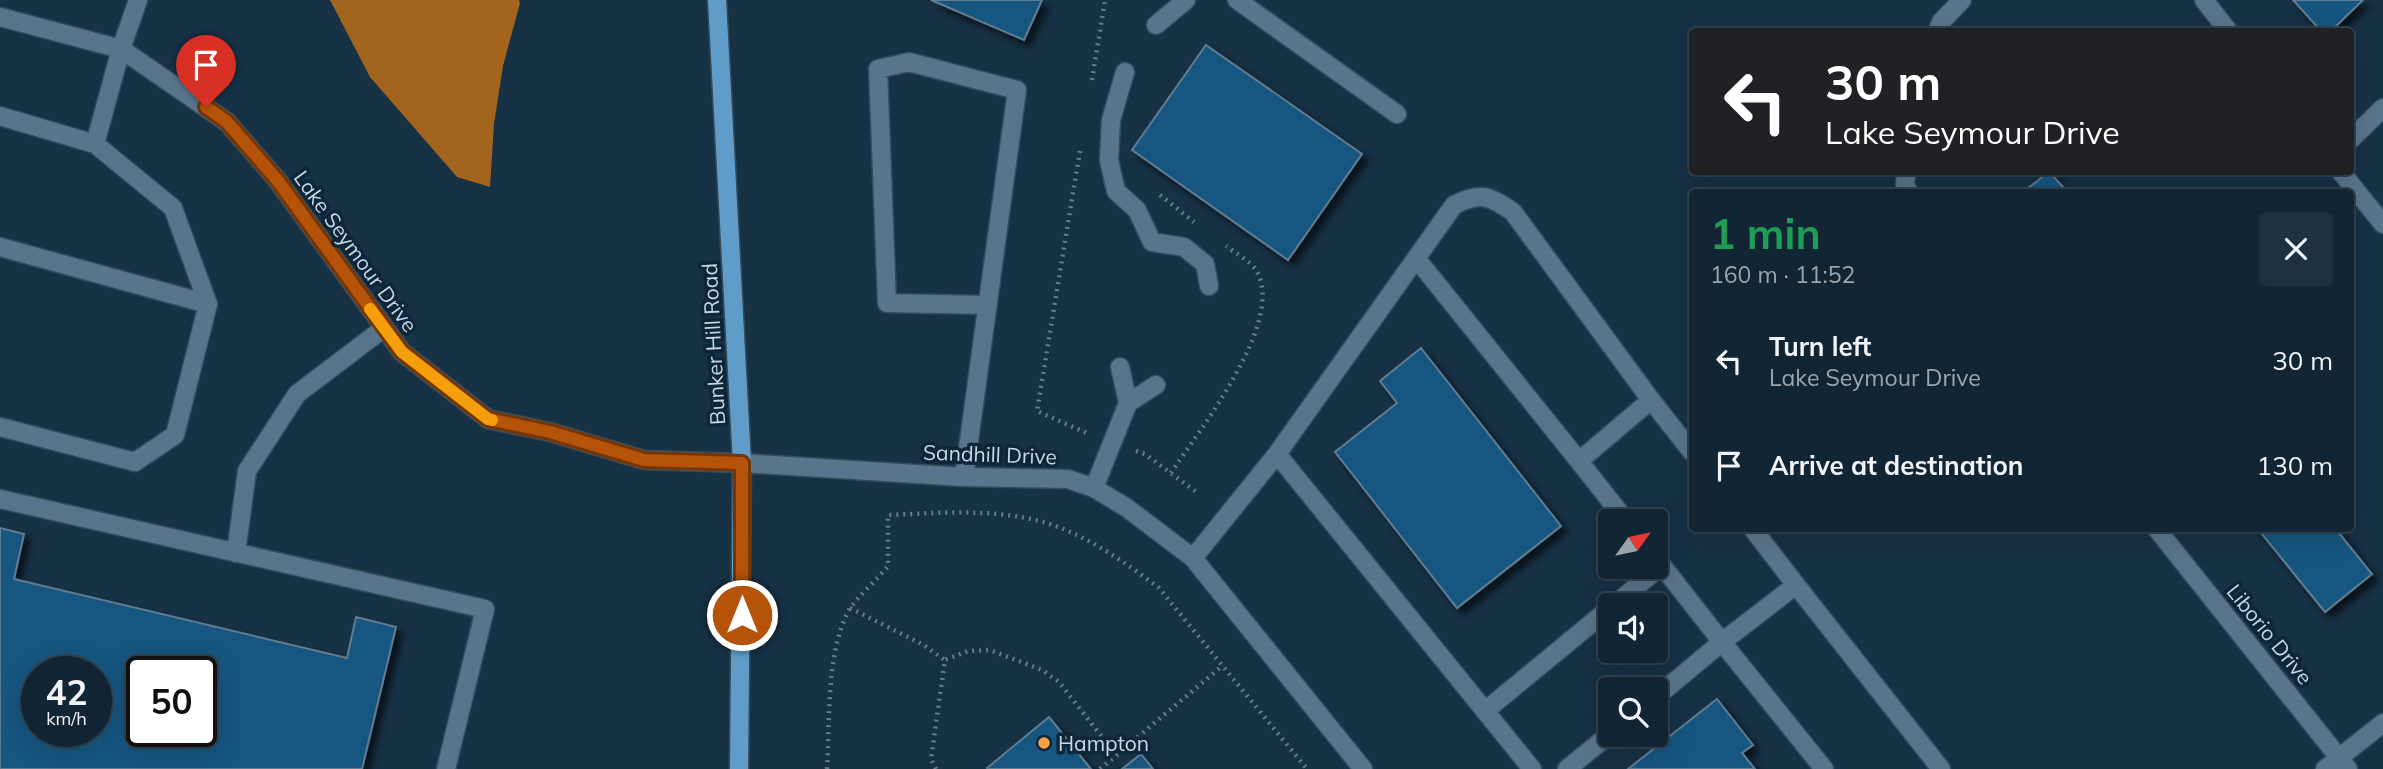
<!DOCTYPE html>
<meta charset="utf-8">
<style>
body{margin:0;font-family:Mulish,sans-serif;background:#1e3140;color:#f1f3f6;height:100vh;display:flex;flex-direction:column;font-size:26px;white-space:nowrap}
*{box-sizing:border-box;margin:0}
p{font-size:23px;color:#9ca5ac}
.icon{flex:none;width:38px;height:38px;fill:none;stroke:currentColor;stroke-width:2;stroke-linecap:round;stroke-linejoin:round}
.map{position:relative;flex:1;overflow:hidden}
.panel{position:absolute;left:1689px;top:189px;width:665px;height:343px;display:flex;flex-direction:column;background:#112534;border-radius:7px;box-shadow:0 7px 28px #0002,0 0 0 2px #30424f}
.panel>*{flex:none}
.top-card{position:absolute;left:1689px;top:28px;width:665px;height:147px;border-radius:7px;box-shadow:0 7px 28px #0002,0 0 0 2px #30424f;background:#202124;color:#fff;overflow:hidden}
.needle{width:46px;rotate:57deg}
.buttons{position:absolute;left:1598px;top:509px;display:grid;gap:14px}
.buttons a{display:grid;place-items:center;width:70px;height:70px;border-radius:7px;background:#112534;box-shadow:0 7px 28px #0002,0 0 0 2px #30424f;font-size:35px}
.speed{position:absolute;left:21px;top:656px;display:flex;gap:14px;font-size:35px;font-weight:700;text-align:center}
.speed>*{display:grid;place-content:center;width:91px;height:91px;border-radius:50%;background:#112534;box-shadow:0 7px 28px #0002,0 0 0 2px #30424f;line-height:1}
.speed small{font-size:18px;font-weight:400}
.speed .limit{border:4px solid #111;border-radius:10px;background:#fff;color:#111}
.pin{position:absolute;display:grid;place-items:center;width:60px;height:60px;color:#fff;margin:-72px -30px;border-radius:50% 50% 50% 0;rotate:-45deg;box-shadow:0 0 7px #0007}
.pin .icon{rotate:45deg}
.me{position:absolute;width:77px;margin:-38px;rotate:0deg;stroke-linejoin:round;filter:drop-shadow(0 0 5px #0008)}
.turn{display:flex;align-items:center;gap:24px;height:147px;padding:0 21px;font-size:32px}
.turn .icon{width:91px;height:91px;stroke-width:2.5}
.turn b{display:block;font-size:49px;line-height:60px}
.round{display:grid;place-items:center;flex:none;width:74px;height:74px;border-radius:7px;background:#1e3140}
.overview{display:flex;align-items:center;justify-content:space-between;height:119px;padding:0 21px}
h1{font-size:42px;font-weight:700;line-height:52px;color:#1e9e55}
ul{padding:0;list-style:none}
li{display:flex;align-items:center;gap:21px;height:105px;padding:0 21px}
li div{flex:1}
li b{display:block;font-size:26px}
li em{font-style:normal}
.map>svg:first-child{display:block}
.water{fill:#a3651e}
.building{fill:#185780;stroke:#5f7b91;stroke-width:2;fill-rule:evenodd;filter:url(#shadow)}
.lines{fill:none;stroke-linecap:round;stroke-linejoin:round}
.minor-casing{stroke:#354b5a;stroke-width:21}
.major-casing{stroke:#354b5a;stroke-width:21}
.path{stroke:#667b8b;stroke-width:4.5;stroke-dasharray:2 5;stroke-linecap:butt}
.minor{stroke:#59758b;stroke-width:18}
.major{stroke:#609cc9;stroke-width:18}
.route-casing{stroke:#753606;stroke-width:18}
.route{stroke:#b45309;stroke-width:12}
.slow{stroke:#f59e0b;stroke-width:12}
.poi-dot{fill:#f6a248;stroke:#0d273a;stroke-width:2.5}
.labels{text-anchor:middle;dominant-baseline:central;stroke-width:7;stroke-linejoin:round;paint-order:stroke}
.street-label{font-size:21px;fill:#c9d8e4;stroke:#0d273a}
.poi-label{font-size:21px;fill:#c9d8e4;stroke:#0d273a;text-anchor:start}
</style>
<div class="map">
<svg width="2383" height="769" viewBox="0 0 2383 769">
<defs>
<filter id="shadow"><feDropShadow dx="6" dy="6" stdDeviation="3.5" flood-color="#0009"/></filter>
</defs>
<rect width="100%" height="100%" fill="#173145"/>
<!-- water -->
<path class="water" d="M 330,0 L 519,0 L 520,3 L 503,66 L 494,124 L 490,187 L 457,177 L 370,77 Z"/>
<!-- building -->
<path class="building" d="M 931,0 L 1042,0 L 1024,40 Z
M 2293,0 L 2363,0 L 2330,32 L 2322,32 Z
M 1206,45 L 1362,154 L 1288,260 L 1132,150 Z
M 2049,172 L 2068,192 L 2023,192 Z
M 1421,348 L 1561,526 L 1457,608 L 1335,452 L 1397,403 L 1380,381 Z
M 0,528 L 24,534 L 14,579 L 347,658 L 356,617 L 396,627 L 362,769 L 0,769 ZM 37,672 L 96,672 L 96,732 L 37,732 ZM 142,672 L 201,672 L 201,732 L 142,732 Z
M 2257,528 L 2335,528 L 2372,574 L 2325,612 Z
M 1717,699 L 1753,745 L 1742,753 L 1755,769 L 1628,769 Z
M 1049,717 L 1091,769 L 988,769 L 987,768 Z
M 1141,754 L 1153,769 L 1122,769 Z"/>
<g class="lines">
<!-- minor casing -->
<g class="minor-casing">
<path id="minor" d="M 1237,0 L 1397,114
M 2204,0 L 2229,32
M 0,17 L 121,49 L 227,122 L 278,181 L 402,352 L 488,419 L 550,432 L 644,460 L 742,463 L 964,477 L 1068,479 L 1094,488 L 1127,508 L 1193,558 L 1363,769
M 1156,25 L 1186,0
M 1937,32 L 1941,22 L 1962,0
M 1125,72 L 1111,120 L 1109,160 L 1116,191 L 1137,210 L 1152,242 L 1184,247 L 1205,264 L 1209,286
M 0,116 L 95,144
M 2350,140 L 2383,108
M 1906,172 L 1905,186 L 1909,192
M 2341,172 L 2383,224
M 0,247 L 208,304
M 1416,258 L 1579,461
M 1120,367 L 1128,403
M 1651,400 L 1692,452
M 0,427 L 135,462 L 175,435 L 208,304 L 173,208 L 95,144 L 121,49 L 138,0
M 1277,454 L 1532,769
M 964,477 L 1017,90 L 909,62 L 878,69 L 887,303 L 988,305
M 1094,488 L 1128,403 L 1156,385
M 0,499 L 485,609 L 446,769
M 1752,528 L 1796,585
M 2156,528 L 2348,769
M 236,553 L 247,471 L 297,394 L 384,328
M 1193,558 L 1277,454 L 1454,205 C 1480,192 1489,195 1513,212 L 1651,400 L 1579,461 L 1627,522
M 1656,558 L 1722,642 L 1796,585 L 1941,769
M 1613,606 L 1661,566
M 1656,697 L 1722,642 L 1824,769
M 1485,711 L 1610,608
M 1567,769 L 1610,734
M 2325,769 L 2383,723"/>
</g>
<!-- major casing -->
<g class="major-casing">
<path id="major" d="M 717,0 L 742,463 L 739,769"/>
</g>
<!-- path -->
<path class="path" d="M 1092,80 L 1105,0
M 1080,151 L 1037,411 L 1089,434
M 1160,195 L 1194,222
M 1136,451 L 1145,454 L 1199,494
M 1171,473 C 1199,430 1287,321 1256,270 C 1250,261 1235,253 1226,246
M 850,608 L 922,644 L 945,660
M 827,769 C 830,721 826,652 849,610 C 857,597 878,579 888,566 L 888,515 C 939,513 992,508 1043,522 C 1085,534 1125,562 1159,588 L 1307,769
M 936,769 L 931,759 L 945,660 L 968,651 L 990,650 L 1042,670 L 1059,682 L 1116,755
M 1100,769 L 1222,666"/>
<!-- minor -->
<use href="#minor" class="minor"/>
<!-- major -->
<use href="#major" class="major"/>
</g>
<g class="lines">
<!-- route casing -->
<g class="route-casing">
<path id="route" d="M 206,107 L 227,122 L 278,181 L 402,352 L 488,419 L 550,432 L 644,460 L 742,463 L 742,615"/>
</g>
<!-- route -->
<use href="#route" class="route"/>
<!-- slow -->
<path class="slow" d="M 370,309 L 402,352 L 488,419 L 492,420"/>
</g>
<!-- markers -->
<circle class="poi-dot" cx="1044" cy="743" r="7"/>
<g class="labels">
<!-- street labels -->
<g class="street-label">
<text transform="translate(356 251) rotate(54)">Lake Seymour Drive</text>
<text transform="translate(713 344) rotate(-93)">Bunker Hill Road</text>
<text transform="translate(990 454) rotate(2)">Sandhill Drive</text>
<text transform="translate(2270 634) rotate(51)">Liborio Drive</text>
</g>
<!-- poi labels -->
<g class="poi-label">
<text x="1058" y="743">Hampton</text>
</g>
</g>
</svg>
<div class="buttons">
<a><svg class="needle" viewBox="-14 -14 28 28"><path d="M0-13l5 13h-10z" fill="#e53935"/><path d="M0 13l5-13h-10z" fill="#9ca5ac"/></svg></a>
<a><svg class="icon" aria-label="sound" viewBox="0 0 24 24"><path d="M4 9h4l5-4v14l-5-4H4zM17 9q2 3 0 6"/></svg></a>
<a><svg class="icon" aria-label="search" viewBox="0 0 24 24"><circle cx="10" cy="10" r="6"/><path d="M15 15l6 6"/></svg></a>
</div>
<div class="speed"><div>42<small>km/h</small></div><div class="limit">50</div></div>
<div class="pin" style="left:206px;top:107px;background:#d93025"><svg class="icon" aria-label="arrive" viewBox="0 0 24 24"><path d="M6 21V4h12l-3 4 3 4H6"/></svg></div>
<svg class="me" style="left:742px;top:615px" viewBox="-20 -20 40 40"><circle r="17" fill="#b45309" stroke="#fff" stroke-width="3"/><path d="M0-11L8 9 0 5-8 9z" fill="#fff"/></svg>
<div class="top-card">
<div class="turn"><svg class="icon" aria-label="left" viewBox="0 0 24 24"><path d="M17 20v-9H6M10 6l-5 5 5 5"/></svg><div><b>30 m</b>Lake Seymour Drive</div></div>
</div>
<section class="panel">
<div class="overview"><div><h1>1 min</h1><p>160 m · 11:52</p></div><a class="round"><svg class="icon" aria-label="close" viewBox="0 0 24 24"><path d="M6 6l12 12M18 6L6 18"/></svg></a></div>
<ul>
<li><svg class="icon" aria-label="left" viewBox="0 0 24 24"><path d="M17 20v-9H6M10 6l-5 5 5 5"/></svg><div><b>Turn left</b><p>Lake Seymour Drive</p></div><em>30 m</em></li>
<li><svg class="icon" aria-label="arrive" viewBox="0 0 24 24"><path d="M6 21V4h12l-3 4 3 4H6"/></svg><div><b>Arrive at destination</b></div><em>130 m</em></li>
</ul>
</section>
</div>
